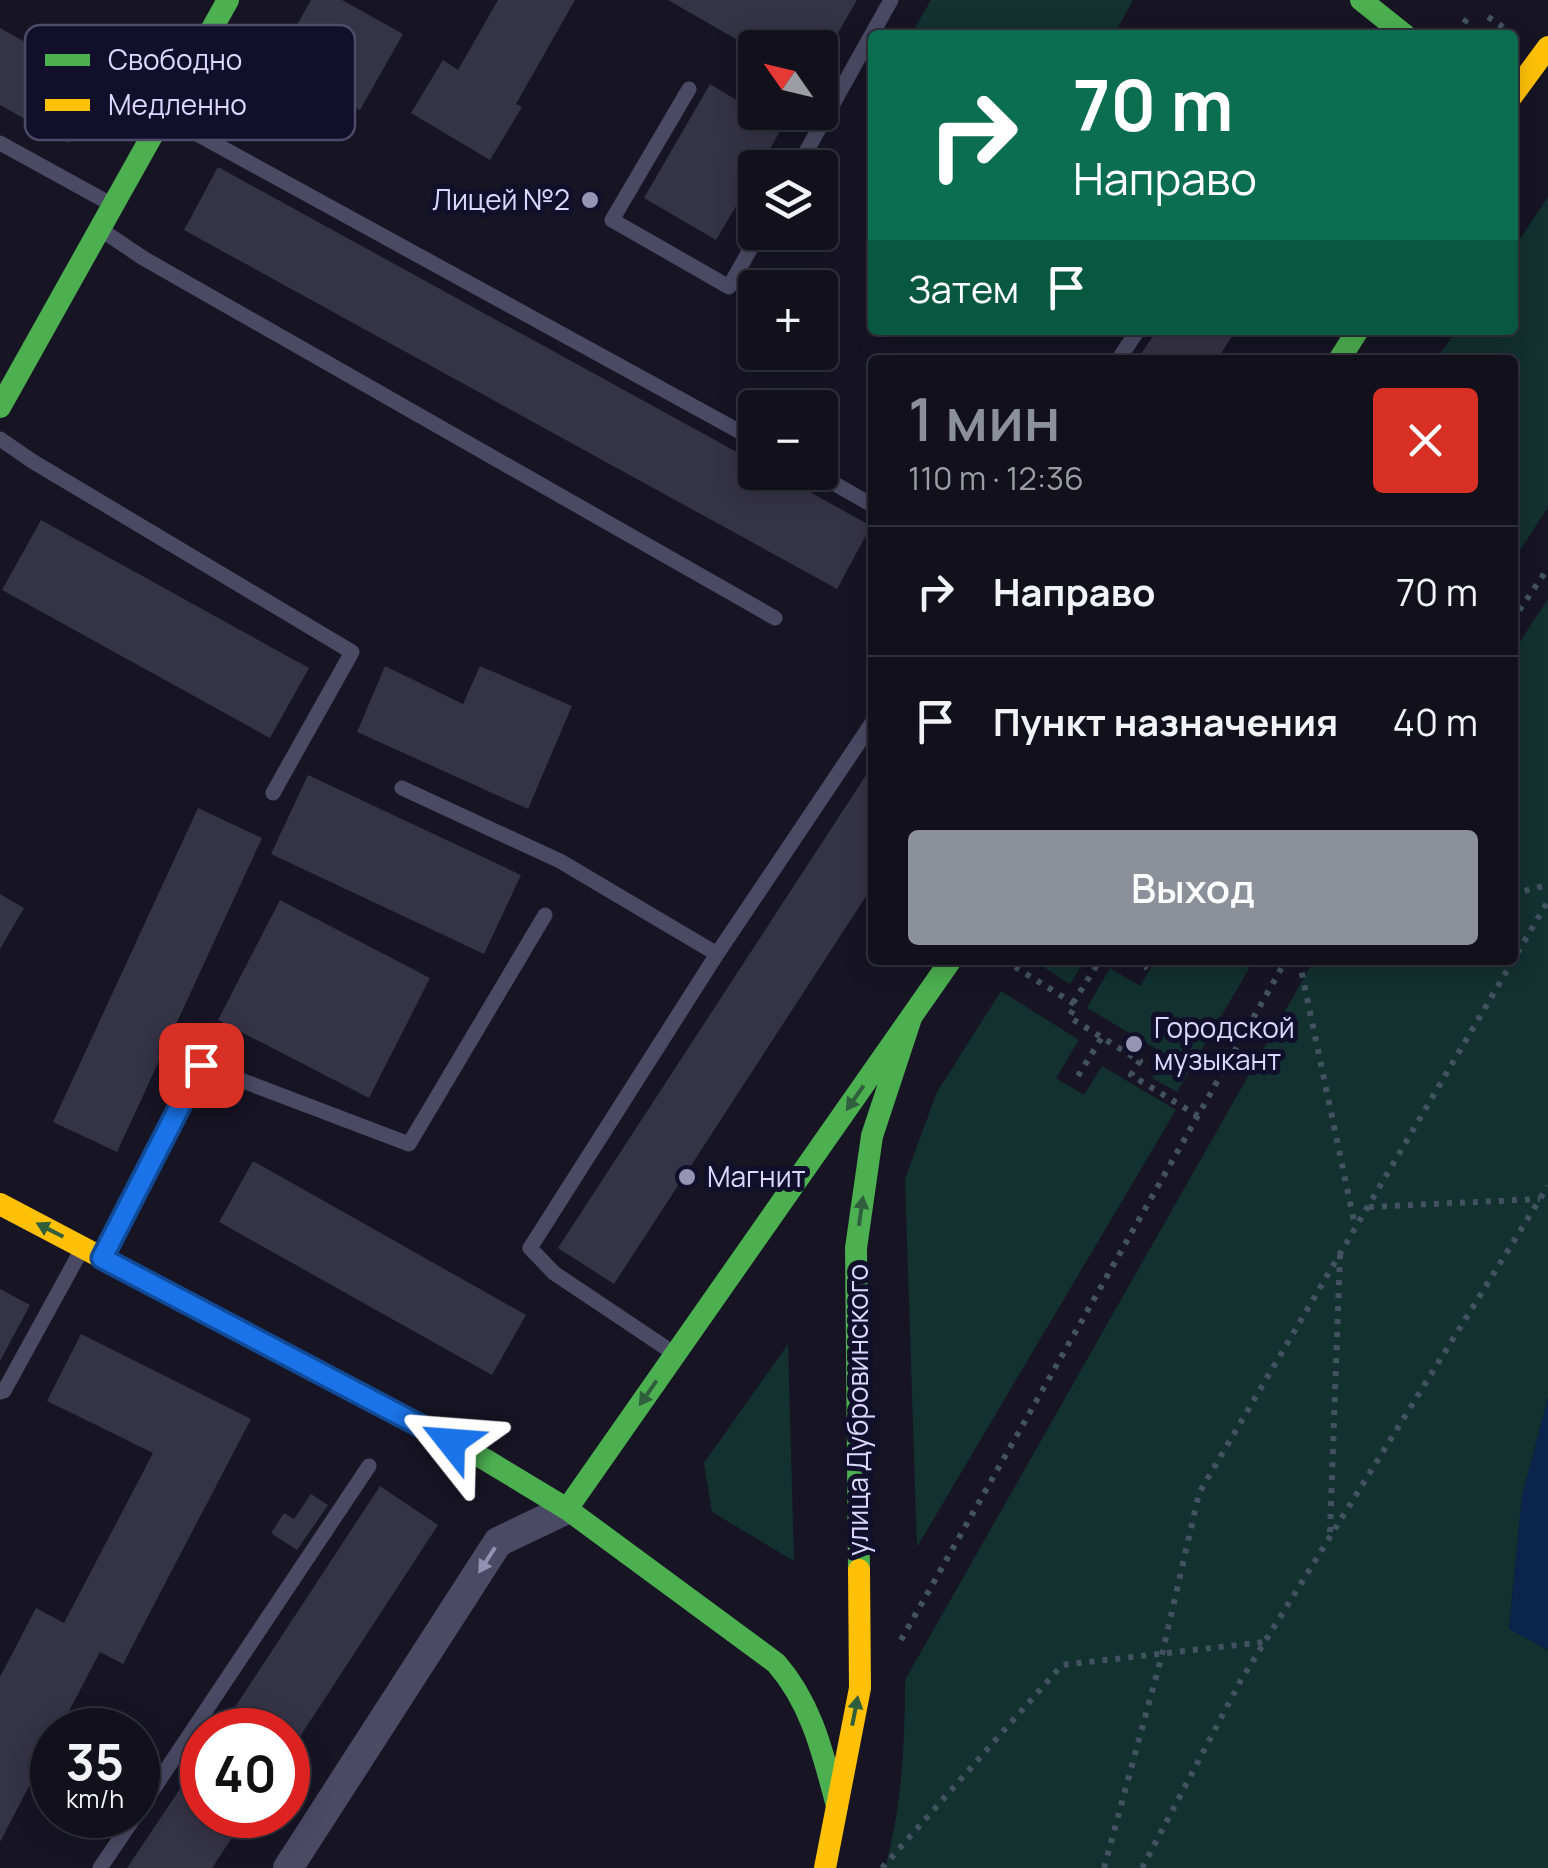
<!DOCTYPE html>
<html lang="ru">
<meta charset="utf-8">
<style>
:root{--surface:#11101b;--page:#1e1e28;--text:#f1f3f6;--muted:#9c9da3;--line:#30303a;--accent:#8c9099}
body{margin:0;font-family:Manrope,sans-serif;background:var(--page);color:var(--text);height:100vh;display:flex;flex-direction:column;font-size:38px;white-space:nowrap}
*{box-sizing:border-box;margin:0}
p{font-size:32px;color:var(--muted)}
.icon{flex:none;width:55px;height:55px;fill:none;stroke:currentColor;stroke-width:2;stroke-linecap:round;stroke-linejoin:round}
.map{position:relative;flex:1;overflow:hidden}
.drawer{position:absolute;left:868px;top:355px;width:650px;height:610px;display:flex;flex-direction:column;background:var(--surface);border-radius:10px;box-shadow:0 5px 25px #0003,0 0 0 2px var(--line)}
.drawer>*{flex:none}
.hud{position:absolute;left:868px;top:30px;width:650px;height:305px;border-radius:10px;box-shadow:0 5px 25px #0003,0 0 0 2px var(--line);background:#0b6e4f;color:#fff;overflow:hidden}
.needle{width:65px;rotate:304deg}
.buttons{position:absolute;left:738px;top:30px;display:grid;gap:20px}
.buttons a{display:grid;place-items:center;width:100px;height:100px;border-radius:10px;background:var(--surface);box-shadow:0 5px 25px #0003,0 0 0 2px var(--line);font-size:50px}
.speed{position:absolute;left:30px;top:1708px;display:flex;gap:20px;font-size:50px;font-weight:700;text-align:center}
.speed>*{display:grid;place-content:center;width:130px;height:130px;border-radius:50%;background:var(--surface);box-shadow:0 5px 25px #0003,0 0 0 2px var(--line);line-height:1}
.speed small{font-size:25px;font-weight:400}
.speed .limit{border:15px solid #d22;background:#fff;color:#111}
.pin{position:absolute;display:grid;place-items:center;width:85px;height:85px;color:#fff;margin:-42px;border-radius:20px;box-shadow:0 5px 15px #0006}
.me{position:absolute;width:110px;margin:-55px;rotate:298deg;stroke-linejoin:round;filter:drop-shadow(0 0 8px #0008)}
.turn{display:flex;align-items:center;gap:35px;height:210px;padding:0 40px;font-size:45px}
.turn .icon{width:130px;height:130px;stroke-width:2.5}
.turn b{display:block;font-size:70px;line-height:85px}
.then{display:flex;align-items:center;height:95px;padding:0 40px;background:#0003;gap:20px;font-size:38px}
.round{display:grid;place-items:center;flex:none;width:105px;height:105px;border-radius:10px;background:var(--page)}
.summary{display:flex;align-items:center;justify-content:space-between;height:170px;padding:0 40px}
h1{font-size:60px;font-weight:600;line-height:75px;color:var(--accent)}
.button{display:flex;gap:20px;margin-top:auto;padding:20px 40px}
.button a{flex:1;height:115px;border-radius:10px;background:var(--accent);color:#fff;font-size:40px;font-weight:600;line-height:115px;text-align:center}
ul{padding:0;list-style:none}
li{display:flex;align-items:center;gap:30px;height:130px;padding:0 40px;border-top:2px solid var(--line)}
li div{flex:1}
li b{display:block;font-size:38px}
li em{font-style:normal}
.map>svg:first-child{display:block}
</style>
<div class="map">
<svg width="1548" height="1868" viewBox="0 0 1548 1868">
<rect width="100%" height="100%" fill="#171524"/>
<path fill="#12312f" d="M931 0H1133L1114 35H911Z
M1548 197V507L1513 561 1512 360H1436L1457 330H1512L1513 249Z
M1548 599V1398L1522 1496 1509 1628 1548 1650V1868H885C902 1807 905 1743 905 1680L1314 960H1512L1513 652Z
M1032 960H1085L1070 984Z
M1156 960H1254L1177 1092 1152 1078 1165 1054 1087 1008 1110 968 1140 986Z
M1001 991 1079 1040 1056 1078 1084 1095 1102 1066 1176 1110 917 1547 905 1179 937 1092Z
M788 1344 794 1561 712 1512 704 1463Z"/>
<path fill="#0a244b" d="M1548 1398V1650L1509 1629 1522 1496Z"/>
<path fill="#353346" d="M311 0H342L403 34 360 110 275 64Z
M498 0H575L516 104 522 107 490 160 411 113 443 60 458 70Z
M668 0H857L820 64V48H755V50Z
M0 28 101 85 68 143 0 105Z
M755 83V112H791L759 168H755V174L716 240 644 198 710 84 743 104Z
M218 167 755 462V472H774L871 526 837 589 184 230Z
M1157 330H1236L1217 360H1137Z
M41 520 309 668 270 738 2 590Z
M385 666 463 704 480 666 572 706 528 809 357 732Z
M872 766V887L614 1284 558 1248Z
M308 775 521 875 484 954 271 854Z
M198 808 262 838 117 1152 53 1122Z
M0 894 24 908 0 949Z
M280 900 430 978 369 1098 218 1020Z
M253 1161 526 1315 492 1375 219 1222Z
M0 1289 30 1305 0 1361Z
M81 1334 251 1419 123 1664 100 1652 59 1730H52V1742L0 1842V1677L36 1608 64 1623 153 1453 47 1401Z
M380 1486 438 1525 288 1755V1730H220Z
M311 1494 328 1505 297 1550 271 1533 284 1513 294 1519Z
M202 1756V1815H247L212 1868H127Z"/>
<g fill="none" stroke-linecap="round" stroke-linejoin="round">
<path stroke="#425261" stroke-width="6" stroke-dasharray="5 8" stroke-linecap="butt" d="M1488 17 1503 27
M1457 34 1470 14
M1512 621 1548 568
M1512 894 1548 885
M1004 960 1076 1005 1069 1017 1140 1061 1131 1075 1198 1116
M1134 960 1145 967 1150 960
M1299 960 1355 1226
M1073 1003 1100 960
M1078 1076 1102 1037
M1369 1207 1540 1199
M1330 1532 1340 1255
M901 1640 1286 960
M882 1868 1062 1665 1264 1642
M1104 1868 1162 1655 1199 1493 1548 901
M1142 1868 1241 1680 1548 1186"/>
<path stroke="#4a4a65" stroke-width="15" d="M689 89 612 220 729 287 760 232
M166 117 755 440
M0 143 109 203
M797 168 891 0
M103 231 143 258 775 618
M1118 360 1138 330
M0 439 32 461 352 652 273 793
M814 472 872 505
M402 788 560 861 717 954
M104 1254 201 1065 409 1144 545 915
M672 1352 554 1273 530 1248 717 954 872 723
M0 1392 4 1391 82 1249
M138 1812 369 1466
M100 1868 136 1815"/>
<path stroke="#4a4a65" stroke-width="30" d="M288 1868 498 1542 567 1509"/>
<path stroke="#4caf50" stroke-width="22" d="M1361 0 1405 35
M1339 360 1358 330
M0 407 228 0
M338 1382 486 1460 567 1509 776 1663C812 1704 823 1754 837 1806
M567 1509 951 960
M859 1570 856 1248 872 1136 911 1018"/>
<path stroke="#ffc107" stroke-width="22" d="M1512 96 1548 47
M0 1204 338 1382
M825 1868 860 1688 859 1570"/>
</g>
<defs><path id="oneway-solid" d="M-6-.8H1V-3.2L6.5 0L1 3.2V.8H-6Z" transform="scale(2.5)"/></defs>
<g fill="#2f5f3d">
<use href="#oneway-solid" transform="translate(855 1098) rotate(125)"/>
<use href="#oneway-solid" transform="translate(861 1211) rotate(-82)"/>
<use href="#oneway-solid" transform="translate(50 1230) rotate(-153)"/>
<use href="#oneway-solid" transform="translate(648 1393) rotate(125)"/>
<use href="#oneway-solid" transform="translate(855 1711) rotate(-79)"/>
</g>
<use fill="#9291b2" href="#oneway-solid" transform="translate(487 1560) rotate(123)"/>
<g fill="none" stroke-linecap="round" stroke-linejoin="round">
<g stroke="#114b97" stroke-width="25">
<path id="route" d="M201 1065 102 1258 451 1442"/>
</g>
<use href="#route" stroke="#1a73e8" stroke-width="18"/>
</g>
<g fill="#9694b2" stroke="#120f2a" stroke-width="4">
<circle cx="590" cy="200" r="10"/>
<circle cx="1134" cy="1044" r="10"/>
<circle cx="687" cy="1177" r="10"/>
</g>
<g text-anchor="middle" stroke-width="10" stroke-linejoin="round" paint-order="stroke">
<g font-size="28" fill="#dad8ff" stroke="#120f2a" text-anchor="start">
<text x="570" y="210" text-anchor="end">Лицей №2</text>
<text x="1154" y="1038">Городской<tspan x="1154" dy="32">музыкант</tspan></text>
<text x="707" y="1187">Магнит</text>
</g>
<g font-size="28" fill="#dad8ff" stroke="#120f2a">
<text transform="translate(858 1410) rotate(-90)" y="10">улица Дубровинского</text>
</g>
</g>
<rect x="25" y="25" width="330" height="115" rx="15" fill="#120f2a" stroke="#4e4b6a" stroke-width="2.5"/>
<rect x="45" y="54" width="45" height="12" fill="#4caf50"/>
<rect x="45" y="99" width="45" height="12" fill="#ffc107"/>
<g font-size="28" fill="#dad8ff">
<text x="108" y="70">Свободно</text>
<text x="108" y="115">Медленно</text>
</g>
</svg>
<div class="buttons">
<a><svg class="needle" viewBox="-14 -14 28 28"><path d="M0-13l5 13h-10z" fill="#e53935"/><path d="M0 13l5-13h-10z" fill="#9c9da3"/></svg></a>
<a><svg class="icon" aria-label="layers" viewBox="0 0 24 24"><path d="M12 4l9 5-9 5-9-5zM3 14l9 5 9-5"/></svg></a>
<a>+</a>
<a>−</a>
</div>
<div class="speed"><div>35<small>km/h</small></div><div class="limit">40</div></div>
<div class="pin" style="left:201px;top:1065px;background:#d93025"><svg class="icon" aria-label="arrive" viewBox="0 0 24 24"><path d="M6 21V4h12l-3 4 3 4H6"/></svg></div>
<svg class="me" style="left:451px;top:1442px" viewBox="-20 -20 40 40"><path d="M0-17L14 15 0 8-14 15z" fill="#1a73e8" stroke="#fff" stroke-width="4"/></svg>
<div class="hud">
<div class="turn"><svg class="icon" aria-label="right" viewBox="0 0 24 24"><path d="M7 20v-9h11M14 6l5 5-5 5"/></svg><div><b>70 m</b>Направо</div></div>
<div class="then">Затем<svg class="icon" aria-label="arrive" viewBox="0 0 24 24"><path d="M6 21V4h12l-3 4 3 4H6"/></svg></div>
</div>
<section class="drawer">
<div class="summary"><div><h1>1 мин</h1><p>110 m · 12:36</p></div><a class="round" style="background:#d93025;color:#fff"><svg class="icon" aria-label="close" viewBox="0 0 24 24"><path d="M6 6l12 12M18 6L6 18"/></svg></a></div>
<ul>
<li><svg class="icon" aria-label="right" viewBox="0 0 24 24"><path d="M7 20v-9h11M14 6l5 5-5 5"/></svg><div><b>Направо</b></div><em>70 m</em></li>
<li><svg class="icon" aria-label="arrive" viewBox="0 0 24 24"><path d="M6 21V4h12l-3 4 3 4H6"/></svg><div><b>Пункт назначения</b></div><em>40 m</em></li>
</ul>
<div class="button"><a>Выход</a></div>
</section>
</div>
